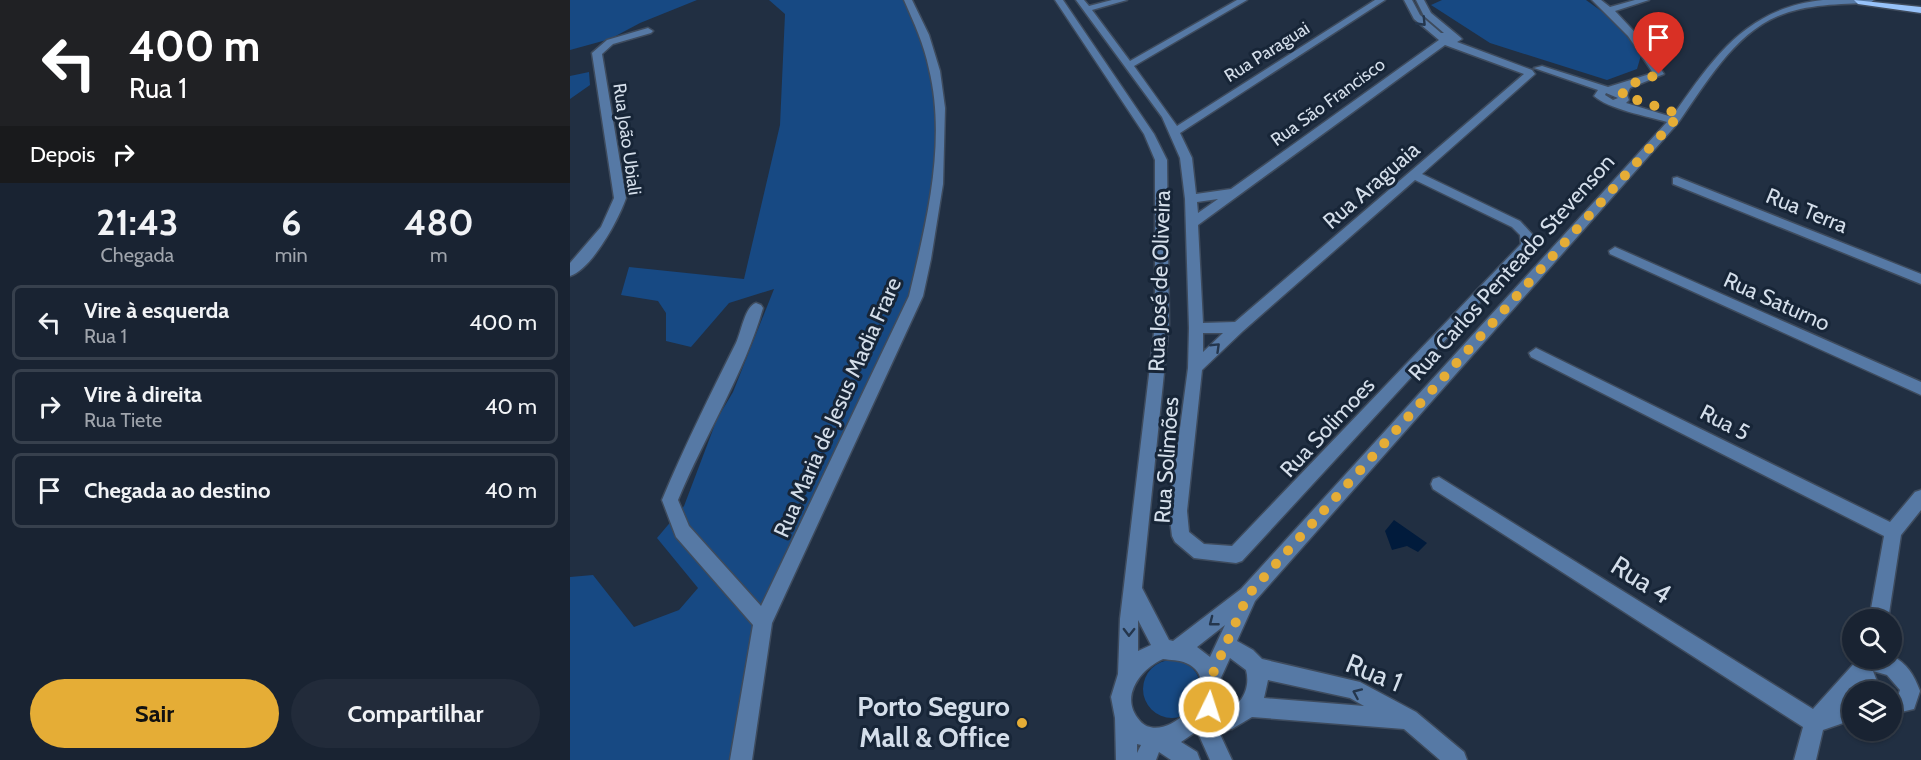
<!DOCTYPE html>
<html lang="pt">
<meta charset="utf-8">
<style>
:root{--surface:#192332;--page:#222b3a;--text:#f1f3f6;--muted:#9fa4ac;--line:#37404d;--accent:#e5ad36}
body{margin:0;font-family:Cabin,sans-serif;background:var(--page);color:var(--text);height:100vh;display:flex;flex-direction:column;font-size:22px;white-space:nowrap}
*{box-sizing:border-box;margin:0}
p{font-size:20px;color:var(--muted)}
.icon{flex:none;width:33px;height:33px;fill:none;stroke:currentColor;stroke-width:2;stroke-linecap:round;stroke-linejoin:round}
.map{position:relative;flex:1;overflow:hidden}
.panel{display:flex;flex-direction:column;background:var(--surface);width:570px}
.panel>*{flex:none}
.banner{background:#202124;color:#fff;overflow:hidden}
.tools{position:absolute;left:1272px;top:609px;display:grid;gap:12px}
.tools a{display:grid;place-items:center;width:60px;height:60px;border-radius:50%;background:var(--surface);box-shadow:0 2px 4px #0004,0 0 0 2px var(--line);font-size:30px}
.pin{position:absolute;display:grid;place-items:center;width:51px;height:51px;color:#fff;margin:-62px -26px;border-radius:50% 50% 50% 0;rotate:-45deg;box-shadow:0 0 6px #0007}
.pin .icon{rotate:45deg}
.me{position:absolute;width:66px;margin:-33px;rotate:4deg;stroke-linejoin:round;filter:drop-shadow(0 0 4px #0008)}
.turn{display:flex;align-items:center;gap:21px;height:126px;padding:0 30px;font-size:27px}
.turn .icon{width:78px;height:78px;stroke-width:2.5}
.turn b{display:block;font-size:42px;line-height:51px}
.then{display:flex;align-items:center;height:57px;padding:0 30px;background:#0003;gap:12px;font-size:22px}
.eta{display:flex;justify-content:space-evenly;align-items:center;height:102px;text-align:center}
.eta b{font-size:36px;font-weight:800;line-height:42px}
.action{display:flex;gap:12px;margin-top:auto;padding:12px 30px}
.action a{flex:1;height:69px;border-radius:36px;background:var(--accent);color:#111;font-size:24px;font-weight:800;line-height:69px;text-align:center}
.action a+a{background:var(--page);color:var(--text)}
ul{padding:0;list-style:none}
li{display:flex;align-items:center;gap:18px;height:75px;margin:0 12px 9px;padding:0 18px;border:3px solid var(--line);border-radius:9px}
li div{flex:1}
li b{display:block;font-size:22px}
li em{font-style:normal}
main{display:flex;flex:1;min-height:0}
.map>svg:first-child{display:block}
</style>
<main>
<section class="panel">
<div class="banner">
<div class="turn"><svg class="icon" aria-label="left" viewBox="0 0 24 24"><path d="M17 20v-9H6M10 6l-5 5 5 5"/></svg><div><b>400 m</b>Rua 1</div></div>
<div class="then">Depois<svg class="icon" aria-label="right" viewBox="0 0 24 24"><path d="M7 20v-9h11M14 6l5 5-5 5"/></svg></div>
</div>
<div class="eta">
<div><b>21:43</b><p>Chegada</p></div>
<div><b>6</b><p>min</p></div>
<div><b>480</b><p>m</p></div>
</div>
<ul>
<li><svg class="icon" aria-label="left" viewBox="0 0 24 24"><path d="M17 20v-9H6M10 6l-5 5 5 5"/></svg><div><b>Vire à esquerda</b><p>Rua 1</p></div><em>400 m</em></li>
<li><svg class="icon" aria-label="right" viewBox="0 0 24 24"><path d="M7 20v-9h11M14 6l5 5-5 5"/></svg><div><b>Vire à direita</b><p>Rua Tiete</p></div><em>40 m</em></li>
<li><svg class="icon" aria-label="arrive" viewBox="0 0 24 24"><path d="M6 21V4h12l-3 4 3 4H6"/></svg><div><b>Chegada ao destino</b></div><em>40 m</em></li>
</ul>
<div class="action"><a>Sair</a><a>Compartilhar</a></div>
</section>
<div class="map">
<svg width="1351" height="760" viewBox="0 0 1351 760">
<rect width="100%" height="100%" fill="#212f42"/>
<path fill="#174983" d="M0 0H127L70 23 40 39 0 50Z
M199 0H338L353 30 371 126 346 296 193 622 171 760H0V577L23 575 64 627 109 610 128 588 87 538 114 506 147 419 163 392 204 289 159 303 121 347 96 341V313L88 301 51 295 59 267 174 279 210 125 215 14Z
M872 0H1016L1034 13 1072 52 1067 69 1037 80 920 43 861 5Z
M19 72 20 85 0 99V76Z
M573 689a29 29 0 1 1 58 0a29 29 0 1 1-58 0Z"/>
<path fill="#011b3c" d="M824 520 857 543 848 552 837 546 822 550 815 531Z"/>
<g fill="none" stroke-linecap="round" stroke-linejoin="round">
<g stroke="#3e4b5d" stroke-width="3">
<path id="minor" d="M334 0H342L359 35 370 71 375 108 373 184 361 259 353 296 202 623 182 760H160L183 625 106 537 92 500C114 447 140 395 166 343 171 333 175 306 186 303L191 305 193 308C175 372 134 437 108 500L119 526 191 606 339 296C356 224 377 143 359 69 354 44 344 23 334 0Z
M485 0H493L584 134 597 160 599 324 572 588 599 640 603 641 671 589 1097 122C1077 116 1038 109 1024 96L1028 90 964 68 972 66 1038 87 1083 73 1058 36 1022 0H1031L1040 7 1065 0H1079L1045 11 1073 41 1094 74 1060 88 1057 95 1059 100 1056 103 1102 117C1143 58 1176 8 1253 0 1270 0 1288 0 1304 0L1300 3C1270 4 1237 4 1208 16 1164 34 1134 86 1108 123L685 601 667 641 683 650 692 659 790 682 846 712 894 752 897 760H870L834 729 682 717 662 729 648 730 662 760H640L627 731 611 742 627 752 630 760H601L589 752 586 760H546L545 718 541 697 548 674 550 619 585 324V160L574 134ZM1036 93 1048 98 1043 100 1035 95ZM568 620 581 645 568 651ZM655 625 640 657 627 647ZM660 658 676 670C682 691 667 715 644 709L651 684 650 680ZM593 659C600 660 610 660 616 663 660 682 595 749 570 721 549 698 569 670 593 659ZM698 680 780 698 794 706 694 698ZM567 744 571 745 567 753Z
M506 0H514L519 6 542 0H557L522 10 560 61 667 0H677L564 66 607 126 805 0H815L610 133 622 158 626 194 661 189 869 40 844 19 834 0H842L850 15 871 33H874L854 16 846 0H854L861 13 890 37 892 39 887 42 962 70 965 74 852 174 950 221 962 234 963 245 672 561 666 563 624 558 605 542 602 536 599 511 618 368 619 328 615 199 610 158 592 117ZM875 45 954 74 665 322 633 323 628 225ZM845 180 942 227 950 235 951 244 662 546 634 544 619 532 617 511 632 370 673 331ZM648 199 628 213 627 202ZM633 333H653L633 352Z
M78 28 83 31 81 33 43 44 32 54 56 198C49 219 22 269 0 276V263L31 227 44 198 22 53 37 40Z
M1107 177 1351 274V284L1103 184V178Z
M1045 247 1351 382V395L1040 254 1039 251Z
M966 348 1320 522 1345 492 1351 490V510L1331 535 1318 620H1299L1314 536 961 357 959 353Z
M869 477 1243 709 1289 658H1322V656C1337 663 1344 675 1350 691L1344 709 1322 714V694L1329 693 1330 690 1317 675 1303 671 1311 692H1290L1289 688 1282 692 1277 702 1282 700V720L1253 730 1246 760H1224L1233 727 863 489 861 484 863 479Z"/>
</g>
<g stroke="#3e4b5d" stroke-width="3">
<path id="major" d="M1284 0 1351 7V13L1288 4Z"/>
</g>
<use href="#minor" fill="#5679a5" fill-rule="evenodd"/>
<use href="#major" fill="#97c2f9" fill-rule="evenodd"/>
</g>
<defs><path id="oneway-chevron" d="M-2-3.5L2.5 0L-2 3.5" fill="none" stroke-width="1.6" stroke-linecap="round" stroke-linejoin="round" transform="scale(1.5)"/></defs>
<g stroke="#24364d">
<use href="#oneway-chevron" transform="translate(852 22) rotate(46)"/>
<use href="#oneway-chevron" transform="translate(646 347) rotate(-44)"/>
<use href="#oneway-chevron" transform="translate(643 622) rotate(142)"/>
<use href="#oneway-chevron" transform="translate(559 632) rotate(91)"/>
<use href="#oneway-chevron" transform="translate(787 693) rotate(-156)"/>
</g>
<g fill="none" stroke-linecap="round" stroke-linejoin="round">
<path stroke="#e5ad36" stroke-width="10" stroke-dasharray="0 18" d="M639 707 640 680 678 595 1104 121 1109 114 1052 95 1056 86 1089 74"/>
</g>
<circle fill="#e5ad36" stroke="#172537" stroke-width="2" cx="452" cy="723" r="6"/>
<g text-anchor="middle" stroke-width="6" stroke-linejoin="round" paint-order="stroke">
<g font-size="18" fill="#d4deea" stroke="#172537">
<text transform="translate(697 52) rotate(-32)" y="6">Rua Paraguai</text>
<text transform="translate(758 102) rotate(-36)" y="6">Rua São Francisco</text>
<text transform="translate(57 139) rotate(82)" y="6">Rua João Ubiali</text>
</g>
<g font-size="22" fill="#d4deea" stroke="#172537">
<text transform="translate(801 185) rotate(-41)" y="8">Rua Araguaia</text>
<text transform="translate(1237 210) rotate(22)" y="8">Rua Terra</text>
<text transform="translate(941 267) rotate(-48)" y="8">Rua Carlos Penteado Stevenson</text>
<text transform="translate(589 281) rotate(-88)" y="8">Rua José de Oliveira</text>
<text transform="translate(1207 301) rotate(24)" y="8">Rua Saturno</text>
<text transform="translate(267 407) rotate(-66)" y="8">Rua Maria de Jesus Madia Frare</text>
<text transform="translate(1155 422) rotate(27)" y="8">Rua 5</text>
<text transform="translate(757 427) rotate(-47)" y="8">Rua Solimoes</text>
<text transform="translate(596 460) rotate(-86)" y="8">Rua Solimões</text>
</g>
<g font-size="27" fill="#d4deea" stroke="#172537">
<text transform="translate(1071 580) rotate(32)" y="9">Rua 4</text>
<text transform="translate(804 673) rotate(22)" y="9">Rua 1</text>
</g>
<g font-size="27" font-weight="bold" fill="#d4deea" stroke="#172537" text-anchor="end">
<text x="440" y="716">Porto Seguro<tspan x="440" dy="31">Mall &amp; Office</tspan></text>
</g>
</g>
</svg>
<div class="tools">
<a><svg class="icon" aria-label="search" viewBox="0 0 24 24"><circle cx="10" cy="10" r="6"/><path d="M15 15l6 6"/></svg></a>
<a><svg class="icon" aria-label="layers" viewBox="0 0 24 24"><path d="M12 4l9 5-9 5-9-5zM3 14l9 5 9-5"/></svg></a>
</div>
<div class="pin" style="left:1089px;top:74px;background:#d93025"><svg class="icon" aria-label="arrive" viewBox="0 0 24 24"><path d="M6 21V4h12l-3 4 3 4H6"/></svg></div>
<svg class="me" style="left:639px;top:707px" viewBox="-20 -20 40 40"><circle r="17" fill="#e5ad36" stroke="#fff" stroke-width="3"/><path d="M0-11L8 9 0 5-8 9z" fill="#fff"/></svg>
</div>
</main>
